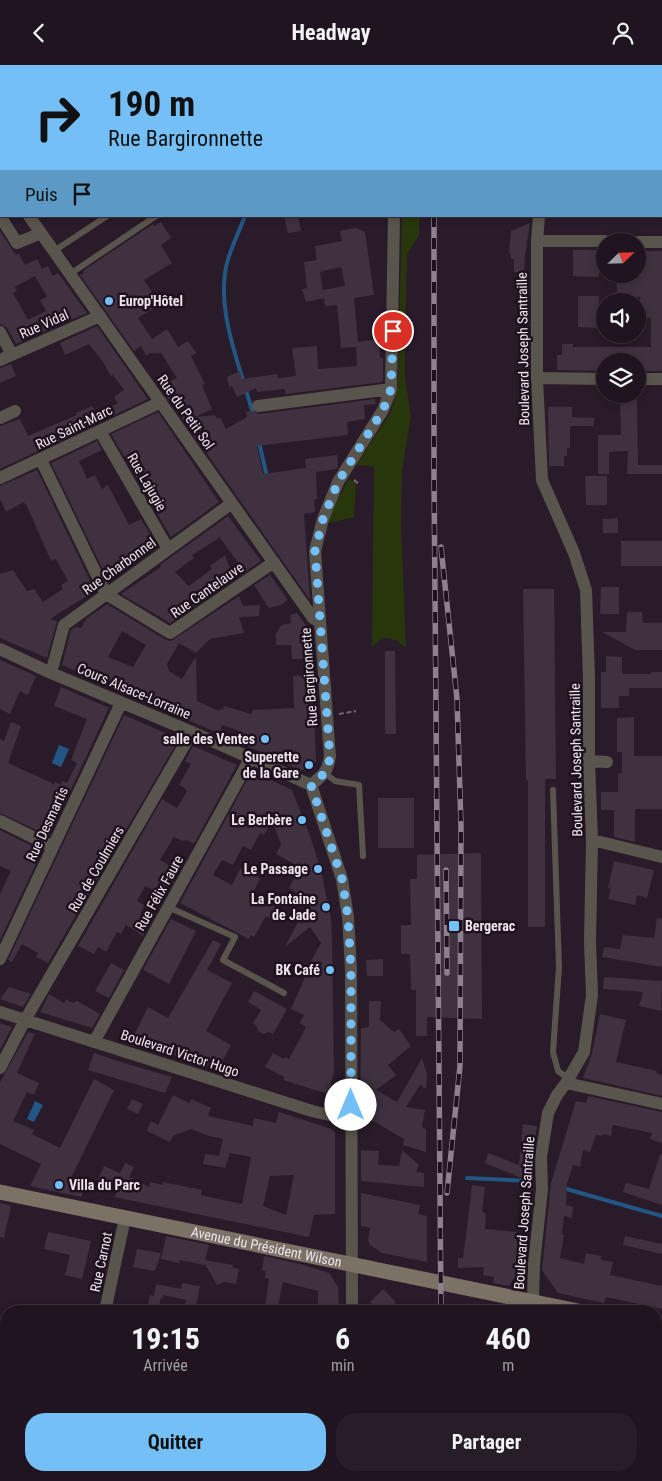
<!DOCTYPE html>
<html lang="fr">
<meta charset="utf-8">
<style>
:root{--surface:#1f141f;--page:#271d28;--text:#f1f3f6;--muted:#a19ea4;--line:#3c333d;--accent:#74c0f6}
body{margin:0;font-family:"Roboto Condensed",sans-serif;background:var(--page);color:var(--text);height:100vh;display:flex;flex-direction:column;font-size:19px;white-space:nowrap}
*{box-sizing:border-box;margin:0}
p{font-size:16px;color:var(--muted)}
.icon{flex:none;width:28px;height:28px;fill:none;stroke:currentColor;stroke-width:2;stroke-linecap:round;stroke-linejoin:round}
.map{position:relative;flex:1;overflow:hidden}
.side{position:absolute;left:0px;top:1240px;width:662px;height:176px;display:flex;flex-direction:column;background:var(--surface);border-radius:20px 20px 0 0;box-shadow:0 2px 8px #0003,0 0 0 1px var(--line)}
.side>*{flex:none}
.banner{position:absolute;left:0px;top:0px;width:662px;height:152px;box-shadow:0 2px 8px #0003,0 0 0 1px var(--line);background:#74c0f6;color:#111;overflow:hidden}
.needle{width:32px;rotate:67deg}
.fabs{position:absolute;left:596px;top:168px;display:grid;gap:10px}
.fabs a{display:grid;place-items:center;width:50px;height:50px;border-radius:50%;background:var(--surface);box-shadow:0 2px 8px #0003,0 0 0 1px var(--line);font-size:25px}
.pin{position:absolute;display:grid;place-items:center;width:42px;height:42px;color:#fff;margin:-21px;border:2px solid #fff;border-radius:50%;box-shadow:0 1px 5px #0007}
.me{position:absolute;width:55px;margin:-28px;rotate:0deg;stroke-linejoin:round;filter:drop-shadow(0 0 4px #0008)}
.turn{display:flex;align-items:center;gap:18px;height:105px;padding:0 25px;font-size:22px}
.turn .icon{width:65px;height:65px;stroke-width:2.5}
.turn b{display:block;font-size:35px;line-height:42px}
.then{display:flex;align-items:center;height:48px;padding:0 25px;background:#0003;gap:10px;font-size:19px}
.eta{display:flex;justify-content:space-evenly;align-items:center;height:85px;text-align:center}
.eta b{font-size:30px;font-weight:700;line-height:35px}
.button{display:flex;gap:10px;margin-top:auto;padding:10px 25px}
.button a{flex:1;height:58px;border-radius:20px;background:var(--accent);color:#111;font-size:20px;font-weight:700;line-height:58px;text-align:center}
.button a+a{background:var(--page);color:var(--text)}
header{display:flex;justify-content:space-between;align-items:center;height:65px;padding:0 25px;background:var(--surface);font-size:22px;font-weight:700}
.map>svg:first-child{display:block}
</style>
<header><svg class="icon" aria-label="back" viewBox="0 0 24 24"><path d="M15 5l-7 7 7 7"/></svg>Headway<svg class="icon" aria-label="person" viewBox="0 0 24 24"><circle cx="12" cy="8" r="4"/><path d="M4 21q1-7 8-7t8 7"/></svg></header>
<div class="map">
<svg width="662" height="1416" viewBox="0 0 662 1416">
<rect width="100%" height="100%" fill="#291b29"/>
<path fill="#28370b" d="M402 151H419V170L407 189 405 268V313L411 351 402 406 401 460 406 583C394 573 383 567 372 583L374 401 356 400 391 347 398 319Z
M349 414 356 418 354 452 328 458 334 442Z"/>
<path fill="#225783" d="M59 680 69 684 61 702 52 698Z
M35 1036 43 1040 34 1057 27 1054Z"/>
<g fill="none" stroke-linecap="round" stroke-linejoin="round">
<path stroke="#225783" stroke-width="4" d="M262 0V1
M245 151C239 167 231 182 227 198 215 245 241 304 253 349
M259 377 267 412
M467 1113 530 1116
M563 1123 662 1151"/>
</g>
<path fill="#3f313f" fill-rule="evenodd" d="M284 151H298L301 166 288 168Z
M161 157 171 173 161 180 172 198 144 215 160 239 138 253 152 274 167 264 178 282 188 276 196 288 191 291 205 319 202 320 212 344 195 352 215 350 217 354 220 352 226 364 247 352 246 347 252 346 259 349 375 334 376 339 364 340 365 354 347 357 348 370 257 381 263 409 306 403 305 394 337 390 338 402 336 404 316 407 317 434 314 435 315 447 304 449 310 535 160 322 177 313 161 288H150L146 291 141 281 134 286 80 210 84 208 83 206 153 159 154 161Z
M530 158 525 191 524 208 514 207V194H511V189L509 188 511 166Z
M356 163 365 167 374 230 354 233 358 277 379 274 380 293H383V317L285 329V324L257 327 256 323 237 332 232 321 229 322 227 312 240 306 242 314 277 309 278 313 296 311 292 283 317 281 318 304 357 301 356 282 341 283 337 240 325 241 323 225 345 221 341 202 320 207 324 233 306 237 302 224 307 223 304 197 317 195 315 181 342 176 340 166Z
M0 166 16 190 19 189 25 200 37 194 42 204 48 201 53 211 58 208 87 248 16 279 7 263 0 259ZM35 211 47 232 40 235 46 246 28 255 13 228 17 226 15 222Z
M573 185H600L599 212 573 211Z
M638 186H662V306H638V296H605V306L557 305V290H562V279H573V282H651V254L638 248 640 232 617 231 616 209H638Z
M578 231H599V263L578 262Z
M97 261 148 334 0 404V361L20 354 28 371 77 350 76 348 92 341 97 348 118 338 114 332 124 325 113 310 111 311 103 297 89 279 65 290 60 278Z
M11 299 16 311 0 318V303Z
M620 335H637L638 400H662V409H627L628 386 609 387V409H598V370H621Z
M548 342H572V352L594 353V361H570V383H567V391H564V401H549Z
M158 347 219 437 171 472 111 369Z
M97 376 102 385 79 396 87 414 95 410 102 424 108 420 129 460 141 454 158 482 151 487 150 486 109 517 51 398Z
M37 405 95 526 50 554 57 556 47 593 0 573V509L13 505 27 526 34 524 43 537 63 524 61 520 68 516 56 494 51 496 26 439 25 440 24 437 6 447 0 434V421Z
M585 411H607V440H586Z
M228 451 261 496 245 507 218 470 219 473 192 490 194 493 175 507 189 521 212 504 210 501 225 490 234 515 170 558 121 529 161 502 160 500Z
M618 453V468H603V454Z
M621 476H662V501H621Z
M270 510 288 535 281 540 269 543 254 520Z
M601 522H619V549H600Z
M523 524H554L556 714H545V862H528V715H526Z
M239 531 243 541 260 540 259 551 239 552 244 568 210 574 196 588 179 578 167 599 169 606 182 614 196 591 197 636 219 646 220 644 223 645 224 641 251 649 253 645 294 643 293 611 313 610 316 697 301 706 243 679 245 670 237 665 222 660 220 669 62 600 71 565 76 562 81 563 87 553 107 539 166 575 171 576ZM122 566 146 580 133 602 108 592Z
M627 547H642L643 558H662V585H635L602 567H626Z
M297 548 311 567 312 594H292L291 580H276V569L281 560 291 558 290 550Z
M385 586H395L396 669H385Z
M606 591 622 592V609H651V607H662V623H629V631H619V643H601V607H606Z
M0 595 36 611 28 630 20 626 10 649 0 644Z
M61 622 109 643 49 771 0 748V674L4 676 11 657 21 661 8 698 54 719 55 717 61 720 62 716 67 718 77 698 71 695 87 654 54 641Z
M124 650 179 674 48 898 36 892 38 888 22 879 12 897 8 895Z
M634 652V691H662V744H635V777L614 772V745H601V727H618V709L622 708V687H617V653Z
M193 681 237 700 194 779 187 775 182 776 174 772 165 787 160 795 179 806 165 831 145 821 137 836 144 840 140 851 151 857 143 871 126 860 121 869 117 867 106 887 98 882 94 889 78 881 162 734 177 743 187 726 185 725 186 724 179 720 191 699 185 696Z
M252 706 292 725 310 771 321 805 331 854 332 872 334 1008 328 1029 283 1015 284 1012 265 1002 273 988 284 994 285 992 289 994 306 962 300 958 304 950 291 944 312 896H311L321 878 310 862 285 882 309 836 289 823 295 811 291 805 298 801 276 789 281 779 272 756 264 770 260 768 251 785 243 781 233 800 222 795 213 810 232 820 240 804 260 813 252 830 278 843 272 854 266 851 254 872 251 870 249 874 180 838Z
M378 733H414V783H378Z
M0 765 42 786 0 875V829L11 806 0 801Z
M481 788 482 954 427 952V971H416V925H411L410 889H401V860H411L410 814H417V790Z
M614 796 654 805 647 833 637 830 635 840 608 834 611 824 608 823Z
M657 853 662 854V902L602 892 604 882 620 884 623 870 654 873Z
M171 854 196 866 169 919 143 905Z
M213 875 221 879 207 905 232 918 206 966 231 980 218 1004 131 976 148 942 168 953Z
M383 894V911H367L366 895Z
M111 898 124 905 109 933 95 926Z
M604 912 662 916 661 946 639 941 643 927 603 924Z
M9 922 31 929 23 942 0 934Z
M254 926 287 944 273 969 269 967 263 969 258 966 257 961 253 958 261 945 248 937Z
M49 929 64 938 66 934 73 938 77 936 100 949 92 963 40 947Z
M369 936H381L380 955 394 967 399 964 411 981 388 1000 396 1010 376 1025 397 1037 422 993 427 1009 426 1024 420 1020 406 1042 425 1045 422 1062 426 1064V1087L403 1080 404 1074 373 1056H360L361 963 369 962Z
M600 949 626 955 616 997 657 1006 656 1008 662 1010V1031L583 1013 592 988Z
M0 958 12 962 0 985Z
M28 967 35 969 17 1008 39 1018 34 1030 27 1027 13 1056 34 1065 32 1069 60 1083 94 1014 114 1025 70 1115 88 1118 81 1132 30 1121 41 1099 0 1079V1017Z
M94 988 127 999 172 1012 165 1028 88 1005Z
M173 1030 189 1038 191 1034 211 1043 208 1051 253 1061 254 1053 276 1058 279 1047 332 1064 335 1068V1149L314 1150 309 1172 114 1132 117 1127 97 1117 104 1101 120 1108 125 1098 134 1102 129 1112 149 1122 150 1117 163 1120V1117L202 1125 201 1130 242 1139 251 1092 230 1088 225 1103 203 1099 205 1089 219 1091 223 1074 209 1071 191 1064 173 1071 170 1077 147 1066 151 1056 158 1060ZM294 1110 286 1150 263 1141 270 1111Z
M588 1031 662 1047V1078L650 1074 652 1068 613 1060 611 1071 603 1069 602 1071 596 1070 590 1087 583 1085 580 1102 573 1100 567 1119 566 1140 573 1142 572 1153 564 1151 562 1170H564L560 1193 584 1199 586 1188 601 1191V1195L613 1197 610 1210 662 1221V1244L606 1232 604 1238 558 1228 542 1205 551 1118 576 1036 586 1038Z
M132 1034 143 1039 138 1049 127 1044Z
M523 1059 537 1061 530 1111 524 1110V1114L485 1098 488 1088 519 1100Z
M361 1085 379 1086 378 1100 399 1101 402 1085 419 1100 416 1107 424 1108V1122L361 1116Z
M660 1089 662 1090V1140L623 1127 626 1118 649 1124Z
M472 1120 485 1122 482 1146 486 1149 485 1164 517 1167 516 1176 524 1177 521 1202 509 1221 493 1218 494 1212 483 1210 484 1202 458 1203V1193H463L464 1186Z
M361 1128 420 1140 418 1149 427 1151V1197L382 1188 370 1180 368 1175 370 1163 361 1161Z
M0 1138 11 1141 4 1173 0 1172Z
M48 1167 91 1176 82 1214 65 1210 70 1190 44 1184Z
M166 1171 209 1180 205 1195 233 1200V1203L239 1204 236 1219 224 1217 217 1220 205 1199 204 1200 180 1195 179 1198 161 1194Z
M625 1171 662 1179V1189L623 1180Z
M137 1184 161 1188 155 1206 133 1202Z
M264 1191 300 1199 329 1208 338 1222 339 1246H318V1226L283 1217 277 1245 265 1242 269 1214 265 1213 266 1206 262 1205Z
M182 1218 200 1221 195 1246H183L186 1235 163 1230V1233L161 1232 158 1246H147L150 1230 154 1231 156 1219 181 1224Z
M383 1224 396 1237 386 1246H379L370 1237Z"/>
<g fill="none" stroke-linecap="round" stroke-linejoin="round">
<path stroke="#746774" stroke-width="2" stroke-dasharray="5 2.5" stroke-linecap="butt" d="M354 415 359 419
M339 649 356 646"/>
<path stroke="#5a554c" stroke-width="6" d="M229 0V1
M54 186 107 151
M70 209 156 151
M325 708 335 716 359 720 363 791
M553 725 559 902 553 987 558 1006 569 1014
M168 842 235 872 223 895 284 928"/>
<path stroke="#5a554c" stroke-width="12" d="M40 0 41 1
M325 0V1
M167 1 168 0
M397 1V0
M560 1V0
M0 81 1 82
M0 114 1 113
M0 151 17 178 41 168
M29 151 313 553 320 557
M537 176H605
M638 177H662
M0 267 12 290
M0 295 100 251
M537 313 605 314
M638 314H662
M258 341 391 324
M0 353 15 346
M100 366 168 484
M41 395 106 529 170 568 274 497
M0 413 161 337
M0 584 51 608 192 667 311 720
M51 608 64 560 232 438
M589 696 607 697
M311 720C323 710 327 708 330 692L315 486 323 454 338 417 383 345 391 324 394 151
M311 720 342 814 348 852 351 905 352 1246
M0 756 53 782
M592 775 662 792
M0 894 121 638
M0 947 312 1046 351 1055
M94 977 250 694
M0 1003 25 955 192 667
M566 1018 662 1039
M105 1246 125 1153
M535 1246 533 1236 534 1199 542 1124 541 1092 548 1048 557 1030 566 1018 584 987 592 930 590 877 592 775 589 696V613L586 525 574 488 542 415 537 313V176L539 151
M0 1394 6 1393
M353 1410V1416
M570 1410 571 1416"/>
<g stroke="#7a7265" stroke-width="15">
<path id="s1" d="M0 1127 578 1246"/>
<path d="M656 1264 662 1265"/>
</g>
<g stroke="#8d818d" stroke-width="5.5">
<path id="rail" d="M433 0V1
M434 151V410L441 1246
M441 482 457 634 461 760 460 1001 447 1128
M446 805 447 908
M436 1410V1416"/>
</g>
<use href="#rail" stroke="#1f121f" stroke-width="4" stroke-dasharray="11" stroke-linecap="butt"/>
</g>
<g fill="none" stroke-linecap="round" stroke-linejoin="round">
<path stroke="#74c0f6" stroke-width="9" stroke-dasharray="0 16.2" d="M351 1040V905L348 852 342 814 311 720C323 710 327 708 330 692L315 486 323 454 338 417 383 345 391 324 393 266"/>
</g>
<g fill="#74c0f6" stroke="#1f121f" stroke-width="2">
<circle cx="109" cy="236" r="5"/>
<circle cx="265" cy="674" r="5"/>
<circle cx="309" cy="700" r="5"/>
<circle cx="302" cy="755" r="5"/>
<circle cx="318" cy="804" r="5"/>
<circle cx="326" cy="842" r="5"/>
<rect x="448" y="855" width="12" height="12" rx="2.5"/>
<circle cx="330" cy="905" r="5"/>
<circle cx="59" cy="1120" r="5"/>
</g>
<g text-anchor="middle" stroke-width="5" stroke-linejoin="round" paint-order="stroke">
<g font-size="14" font-weight="bold" fill="#ede3ed" stroke="#1f121f" text-anchor="end">
<text x="119" y="241" text-anchor="start">Europ'Hôtel</text>
<text x="255" y="679">salle des Ventes</text>
<text x="299" y="697">Superette<tspan x="299" dy="16">de la Gare</tspan></text>
<text x="292" y="760">Le Berbère</text>
<text x="308" y="809">Le Passage</text>
<text x="316" y="839">La Fontaine<tspan x="316" dy="16">de Jade</tspan></text>
<text x="465" y="866" text-anchor="start">Bergerac</text>
<text x="320" y="910">BK Café</text>
<text x="69" y="1125" text-anchor="start">Villa du Parc</text>
</g>
<g font-size="14" fill="#ede3ed" stroke="#1f121f">
<text transform="translate(44 259) rotate(-24)" y="5">Rue Vidal</text>
<text transform="translate(523 284) rotate(-91)" y="5">Boulevard Joseph Santraille</text>
<text transform="translate(186 347) rotate(55)" y="5">Rue du Petit Sol</text>
<text transform="translate(74 362) rotate(-26)" y="5">Rue Saint-Marc</text>
<text transform="translate(147 417) rotate(60)" y="5">Rue Lajugie</text>
<text transform="translate(119 501) rotate(-36)" y="5">Rue Charbonnel</text>
<text transform="translate(207 525) rotate(-35)" y="5">Rue Cantelauve</text>
<text transform="translate(309 612) rotate(-94)" y="5">Rue Bargironnette</text>
<text transform="translate(134 626) rotate(23)" y="5">Cours Alsace-Lorraine</text>
<text transform="translate(576 695) rotate(-91)" y="5">Boulevard Joseph Santraille</text>
<text transform="translate(47 759) rotate(-65)" y="5">Rue Desmartis</text>
<text transform="translate(96 804) rotate(-60)" y="5">Rue de Coulmiers</text>
<text transform="translate(159 828) rotate(-61)" y="5">Rue Félix Faure</text>
<text transform="translate(180 988) rotate(18)" y="5">Boulevard Victor Hugo</text>
<text transform="translate(524 1148) rotate(-86)" y="5">Boulevard Joseph Santraille</text>
<text dy="5" stroke="none"><textPath href="#s1" startOffset="272">Avenue du Président Wilson</textPath></text>
<text transform="translate(101 1197) rotate(-78)" y="5">Rue Carnot</text>
</g>
</g>
</svg>
<div class="fabs">
<a><svg class="needle" viewBox="-14 -14 28 28"><path d="M0-13l5 13h-10z" fill="#e53935"/><path d="M0 13l5-13h-10z" fill="#a19ea4"/></svg></a>
<a><svg class="icon" aria-label="sound" viewBox="0 0 24 24"><path d="M4 9h4l5-4v14l-5-4H4zM17 9q2 3 0 6"/></svg></a>
<a><svg class="icon" aria-label="layers" viewBox="0 0 24 24"><path d="M12 4l9 5-9 5-9-5zM3 14l9 5 9-5"/></svg></a>
</div>
<div class="pin" style="left:393px;top:266px;background:#d93025"><svg class="icon" aria-label="arrive" viewBox="0 0 24 24"><path d="M6 21V4h12l-3 4 3 4H6"/></svg></div>
<svg class="me" style="left:351px;top:1040px" viewBox="-20 -20 40 40"><circle r="19" fill="#fff"/><path d="M0-13L10 11 0 6-10 11z" fill="#74c0f6"/></svg>
<div class="banner">
<div class="turn"><svg class="icon" aria-label="right" viewBox="0 0 24 24"><path d="M7 20v-9h11M14 6l5 5-5 5"/></svg><div><b>190 m</b>Rue Bargironnette</div></div>
<div class="then">Puis<svg class="icon" aria-label="arrive" viewBox="0 0 24 24"><path d="M6 21V4h12l-3 4 3 4H6"/></svg></div>
</div>
<section class="side">
<div class="eta">
<div><b>19:15</b><p>Arrivée</p></div>
<div><b>6</b><p>min</p></div>
<div><b>460</b><p>m</p></div>
</div>
<div class="button"><a>Quitter</a><a>Partager</a></div>
</section>
</div>
